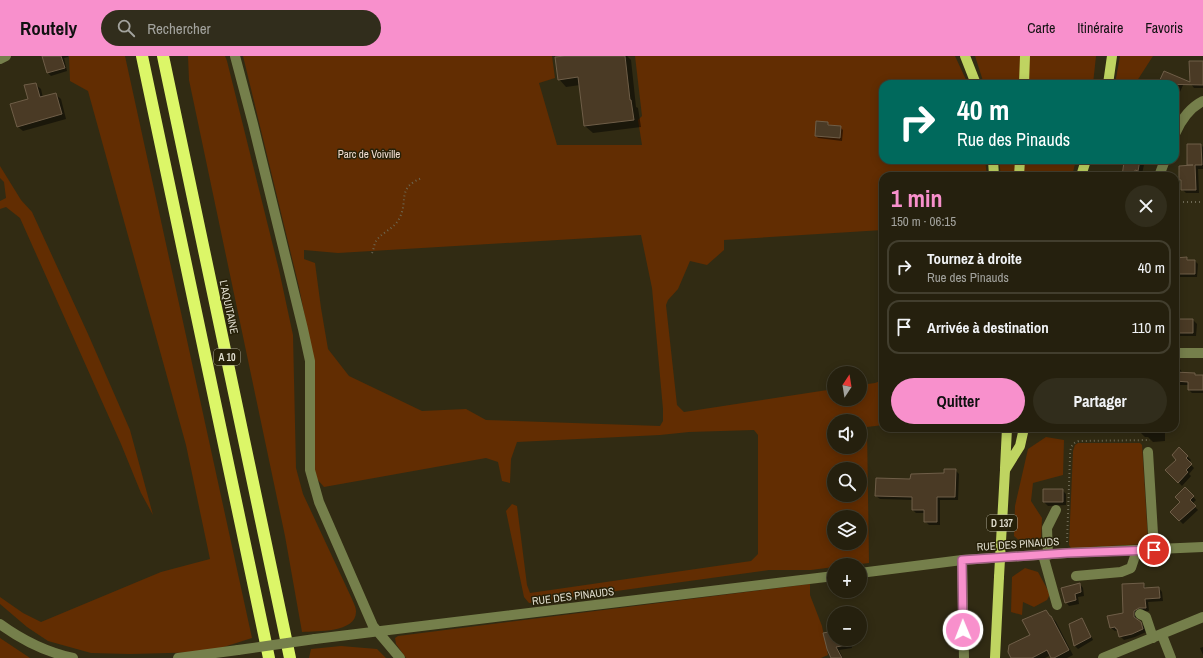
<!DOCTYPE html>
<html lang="fr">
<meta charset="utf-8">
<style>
:root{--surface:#25200e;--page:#312d1c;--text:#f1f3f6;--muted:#a3a39e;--line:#423e2e;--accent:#f890cc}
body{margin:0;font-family:"Archivo Narrow",sans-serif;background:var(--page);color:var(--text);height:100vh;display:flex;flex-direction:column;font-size:15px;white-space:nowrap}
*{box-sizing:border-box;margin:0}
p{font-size:13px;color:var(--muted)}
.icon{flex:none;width:22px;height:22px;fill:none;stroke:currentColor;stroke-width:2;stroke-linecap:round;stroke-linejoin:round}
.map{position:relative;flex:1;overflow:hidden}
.side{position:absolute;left:879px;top:116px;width:300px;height:260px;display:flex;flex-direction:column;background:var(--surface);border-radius:12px;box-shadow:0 2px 10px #0003,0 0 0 1px var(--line)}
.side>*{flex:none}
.hud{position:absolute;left:879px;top:24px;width:300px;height:84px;border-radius:12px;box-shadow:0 2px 10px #0003,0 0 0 1px var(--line);background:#00695c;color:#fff;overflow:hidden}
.needle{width:26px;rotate:12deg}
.tools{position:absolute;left:827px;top:310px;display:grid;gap:8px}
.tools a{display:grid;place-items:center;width:40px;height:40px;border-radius:50%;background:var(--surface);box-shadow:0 2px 10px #0003,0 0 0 1px var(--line);font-size:20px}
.pin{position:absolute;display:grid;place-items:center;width:34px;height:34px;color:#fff;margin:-17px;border:2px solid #fff;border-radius:50%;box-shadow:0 1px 4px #0007}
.me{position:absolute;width:44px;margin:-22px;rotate:359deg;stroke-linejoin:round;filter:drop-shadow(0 0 3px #0008)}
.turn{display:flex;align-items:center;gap:14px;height:84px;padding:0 12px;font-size:18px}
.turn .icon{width:52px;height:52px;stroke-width:2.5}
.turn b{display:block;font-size:28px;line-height:34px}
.round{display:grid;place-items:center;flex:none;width:42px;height:42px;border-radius:21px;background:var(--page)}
.headline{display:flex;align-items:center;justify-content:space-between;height:68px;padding:0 12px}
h1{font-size:24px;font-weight:700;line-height:30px;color:var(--accent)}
.action{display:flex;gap:8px;margin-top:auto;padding:8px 12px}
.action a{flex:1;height:46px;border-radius:24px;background:var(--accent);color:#111;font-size:16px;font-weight:700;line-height:46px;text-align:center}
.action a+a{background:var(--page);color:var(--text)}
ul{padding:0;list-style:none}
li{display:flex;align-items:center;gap:12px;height:54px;margin:0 8px 6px;padding:0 4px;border:2px solid var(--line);border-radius:12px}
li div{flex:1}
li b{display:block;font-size:15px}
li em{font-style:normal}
header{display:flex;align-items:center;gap:24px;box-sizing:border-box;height:56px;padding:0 20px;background:var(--accent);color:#111}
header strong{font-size:19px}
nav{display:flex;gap:22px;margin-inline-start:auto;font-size:14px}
.search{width:280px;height:36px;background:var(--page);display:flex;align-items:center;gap:10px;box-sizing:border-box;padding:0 14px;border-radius:22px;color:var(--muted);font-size:15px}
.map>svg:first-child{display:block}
</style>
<header>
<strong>Routely</strong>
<div class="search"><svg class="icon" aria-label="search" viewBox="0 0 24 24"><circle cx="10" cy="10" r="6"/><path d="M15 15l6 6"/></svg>Rechercher</div>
<nav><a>Carte</a><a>Itinéraire</a><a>Favoris</a></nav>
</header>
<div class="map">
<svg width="1203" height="602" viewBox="0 0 1203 602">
<rect width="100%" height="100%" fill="#312b13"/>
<path fill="#622d02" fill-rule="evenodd" d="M69 0H125L252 582 208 596 130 598 91 597 48 585 27 571 0 548V541L23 557 41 566 161 516 210 503 186 389 88 35 70 25Z
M188 0H225L227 5 279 214 293 279 296 412 303 438 352 543C353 546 356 551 356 555 357 577 317 575 302 576L285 480 189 24Z
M243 0H552L555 22 539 27 557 89H642L638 64 642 60 635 0H955L968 28H883V104H985L987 120H883V174L724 184V194L707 209 690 205 678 233 668 244 666 249 677 349 684 356 834 333V343H860V329L875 327 883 324V369L867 371 869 507 851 509H834V511L811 514H769L529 547 524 541 506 455 512 448 517 450 527 529 530 537 751 505 758 498V379L754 374 689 376 660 379 517 386 511 403 510 427 502 425 498 406 486 402 324 431 317 423 314 411V307L299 231ZM641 179 652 232 663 353V365L660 370 486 364 466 353 422 355 349 320 328 293 321 252 315 207 304 203V194L338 197ZM834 365H860V391H834ZM834 413H860V439H834ZM834 461H860V487H834Z
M975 0H1096L1093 28H984Z
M1120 0H1153L1135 28H1115Z
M999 104H1076L1072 120H1001Z
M0 110 21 144 32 156 88 278 130 374 153 459 141 437 121 388 20 162 6 151 0 153V145L6 142 4 126 0 122Z
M1046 381 1064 384 1063 419 1033 427 1031 445 1042 462 1041 485 1022 487 1014 480 1015 450 1028 393Z
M1078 387H1140L1142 389 1148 484 1146 488 1071 492 1069 489 1073 395 1075 389Z
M1025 512 1038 516 1050 538 1047 544 1034 551 1023 546 1022 559 1011 556 1012 521Z
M810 528V539L822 570 828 599 821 602H406L396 588 395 582 398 580Z
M0 582 30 602H0Z
M341 590 377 593 386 602H309L311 593Z"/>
<path fill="#0007" d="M43 0H68V1L64 2 67 15 51 20 48 17Z
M561 0H627L631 4 636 51 638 52 641 71 593 77 585 70 580 29 566 31 559 23Z
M1203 6V32H1194L1191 28Z
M1184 27 1175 47V28Z
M35 28 41 33 43 42 55 38 61 43 66 63 23 75 17 70Z
M827 67 831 70 840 71 843 74 842 85 818 82 816 80Z
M1201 89 1203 91V113H1198L1199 137H1186L1182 133V126L1180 124 1190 110 1188 109Z
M1131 104H1145L1142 118 1139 117 1138 120H1123Z
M1187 202 1189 205H1195L1198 208 1197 221H1175V203Z
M1175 264H1193L1197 268 1196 280H1175Z
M1175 312H1179L1182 316V318H1194L1197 320H1203V337H1192L1189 334V329H1175Z
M1136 372H1165V385L1153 386 1148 381H1145Z
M1179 393 1191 404 1189 407 1194 412 1189 418 1191 420 1182 430 1167 414 1177 404Z
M955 414 959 418 958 444H940V469H929L925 465V457H916L913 454V444L880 443 876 440 911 424 945 418Z
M1185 432 1196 444 1192 448 1198 454 1183 468 1171 456 1181 446Z
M1062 434 1066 438V449L1048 450 1044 446Z
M1080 528 1083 532 1084 540 1078 541 1079 548 1069 550 1066 546Z
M1143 528 1147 533 1159 532 1162 536 1163 545 1148 546 1149 555H1143L1137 559V565L1144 570 1146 576 1135 581 1124 584 1120 580 1118 574 1115 575 1111 572 1124 558Z
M1046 555 1056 566 1073 599 1067 602H1052L1051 599 1045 602H1012L1031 580Z
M1081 563 1084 566 1093 584 1078 593 1075 590 1070 569Z
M834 576V583H850L852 592 839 594 843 602H832Z
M1203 591V599L1200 592Z"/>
<path fill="#4a3a25" stroke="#6f5e48" d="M42 0H61L65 12 47 17Z
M565 0H625L630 44H631L634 64 584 70 578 21 558 24 555 1Z
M1189 5H1203V29L1158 28 1164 15 1190 26Z
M36 27 40 41 56 37 62 58 17 71 10 48 28 43 24 29Z
M816 65 828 66V69L841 70 840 82 815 80Z
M1187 88H1201L1202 109H1195L1196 134H1181V124H1179V110L1193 109H1187Z
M1130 104H1140L1138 115 1135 114 1134 120H1122L1124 106 1129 107Z
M1187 201V204H1195V218H1175V202Z
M1175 263H1193V277H1175Z
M1175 316 1195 317V319H1203V334H1188V326L1175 325Z
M1179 391 1188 400 1186 402 1192 408 1186 414 1188 416 1178 427 1165 414 1176 404 1172 399Z
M944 413H956L955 441H937V466H924V454H912V441L875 440 876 422 910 423 911 418 944 417Z
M1185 431 1194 440 1190 444 1196 450 1179 465 1170 456 1180 446 1175 441Z
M1043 433H1063V446H1043Z
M1080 527 1081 536 1075 538 1076 544 1065 547 1061 532Z
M1144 527V532L1159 531 1160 542 1145 543 1146 552H1139L1134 555V561L1141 566 1143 573 1132 578 1119 581 1117 573H1116L1115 571 1110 572 1107 560 1123 557 1122 528Z
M1046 554 1050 560H1051L1069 594 1054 602H1051L1047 594 1032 602H1011L1008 596 1009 589 1030 579 1022 564Z
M1082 562 1091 581 1074 590 1069 568Z
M834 575V583H852V588L836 591 842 602H831L827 593 823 577Z"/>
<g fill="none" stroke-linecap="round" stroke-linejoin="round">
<path stroke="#6d6853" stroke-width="2" stroke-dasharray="1 3" stroke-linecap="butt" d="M1175 146H1203
M372 197C374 193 374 188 376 185 382 176 394 173 399 163 409 145 396 132 422 122
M1067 486 1070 401C1070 393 1071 387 1079 385L1150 384"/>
<path stroke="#757f4b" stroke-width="10" d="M235 0 253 68 303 273 310 305V414L319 446 373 570 400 602
M0 3 6 0
M1175 78C1181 64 1189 52 1203 45
M1159 120 1165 104
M1175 297H1203
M1148 396 1154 494
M1043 499 1057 549
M1048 499 1047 472 1056 454
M962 504 964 602
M860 517 962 504 1067 497 1203 491
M1076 520 1121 516 1131 512 1137 494
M1140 558 1146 561 1153 582
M0 568C22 584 46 596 73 602
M1162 579 1171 602
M315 583 834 520
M178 602 238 594
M1103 602 1203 561"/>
<path stroke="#bfd461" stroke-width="10" d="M965 0 976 28
M1024 28 1025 0
M1108 28 1112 0
M993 104 994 120
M1019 120 1020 104
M1081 120 1086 104
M1005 412 1007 372
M1005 414 1020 390 1024 372
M995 602 999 521"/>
<path stroke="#dcf668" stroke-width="12" d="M142 0 269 602
M163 0 290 602"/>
<path stroke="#757f4b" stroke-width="10" d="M238 594 315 583"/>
<path stroke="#bfd461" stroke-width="10" d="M999 521 1005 414"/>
</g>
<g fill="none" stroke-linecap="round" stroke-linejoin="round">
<g stroke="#a15e85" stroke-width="10">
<path id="route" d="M963 574 962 504 1067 497 1154 494"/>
</g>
<use href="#route" stroke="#f890cc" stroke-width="7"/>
</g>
<g text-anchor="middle" stroke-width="3" stroke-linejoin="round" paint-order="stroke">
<g fill="#272109" stroke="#a8a492" stroke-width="1">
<rect x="214" y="293" width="26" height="16" rx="3"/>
<rect x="987" y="459" width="30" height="16" rx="3"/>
</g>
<g font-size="10" font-weight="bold" fill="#dfdccd">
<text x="227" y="305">A 10</text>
<text x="1002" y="471">D 137</text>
</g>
<g font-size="11" fill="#f4e0d4" stroke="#272109">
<text x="369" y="102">Parc de Voiville</text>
</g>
<g font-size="11" fill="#dfdccd" stroke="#272109">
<text transform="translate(229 251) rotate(78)" y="4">L'AQUITAINE</text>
<text transform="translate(1018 488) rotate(-4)" y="4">RUE DES PINAUDS</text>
<text transform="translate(573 540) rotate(-7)" y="4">RUE DES PINAUDS</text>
</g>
</g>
</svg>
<div class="tools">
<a><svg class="needle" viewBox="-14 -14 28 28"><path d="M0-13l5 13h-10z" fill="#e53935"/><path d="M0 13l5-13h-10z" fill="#a3a39e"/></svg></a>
<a><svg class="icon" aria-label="sound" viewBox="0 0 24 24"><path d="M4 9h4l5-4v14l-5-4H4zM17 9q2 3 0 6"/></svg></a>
<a><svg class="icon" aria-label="search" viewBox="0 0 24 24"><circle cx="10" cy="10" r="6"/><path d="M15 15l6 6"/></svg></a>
<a><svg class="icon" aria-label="layers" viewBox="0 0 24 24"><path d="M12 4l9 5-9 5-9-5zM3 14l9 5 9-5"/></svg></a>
<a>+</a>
<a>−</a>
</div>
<div class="pin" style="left:1154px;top:494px;background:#d93025"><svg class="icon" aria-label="arrive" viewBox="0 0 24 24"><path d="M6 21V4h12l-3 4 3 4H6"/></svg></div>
<svg class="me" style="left:963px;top:574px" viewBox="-20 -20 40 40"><circle r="17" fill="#f890cc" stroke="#fff" stroke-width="3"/><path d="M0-11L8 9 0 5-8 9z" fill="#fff"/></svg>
<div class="hud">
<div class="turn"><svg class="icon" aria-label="right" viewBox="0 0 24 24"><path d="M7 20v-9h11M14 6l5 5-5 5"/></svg><div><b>40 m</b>Rue des Pinauds</div></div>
</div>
<section class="side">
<div class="headline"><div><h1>1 min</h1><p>150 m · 06:15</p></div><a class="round"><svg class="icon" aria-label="close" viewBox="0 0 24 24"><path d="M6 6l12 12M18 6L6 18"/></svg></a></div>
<ul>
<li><svg class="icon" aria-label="right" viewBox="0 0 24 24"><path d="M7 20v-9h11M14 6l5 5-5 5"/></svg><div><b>Tournez à droite</b><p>Rue des Pinauds</p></div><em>40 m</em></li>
<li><svg class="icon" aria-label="arrive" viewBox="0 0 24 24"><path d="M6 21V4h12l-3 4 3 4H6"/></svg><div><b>Arrivée à destination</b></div><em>110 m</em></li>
</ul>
<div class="action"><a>Quitter</a><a>Partager</a></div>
</section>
</div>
